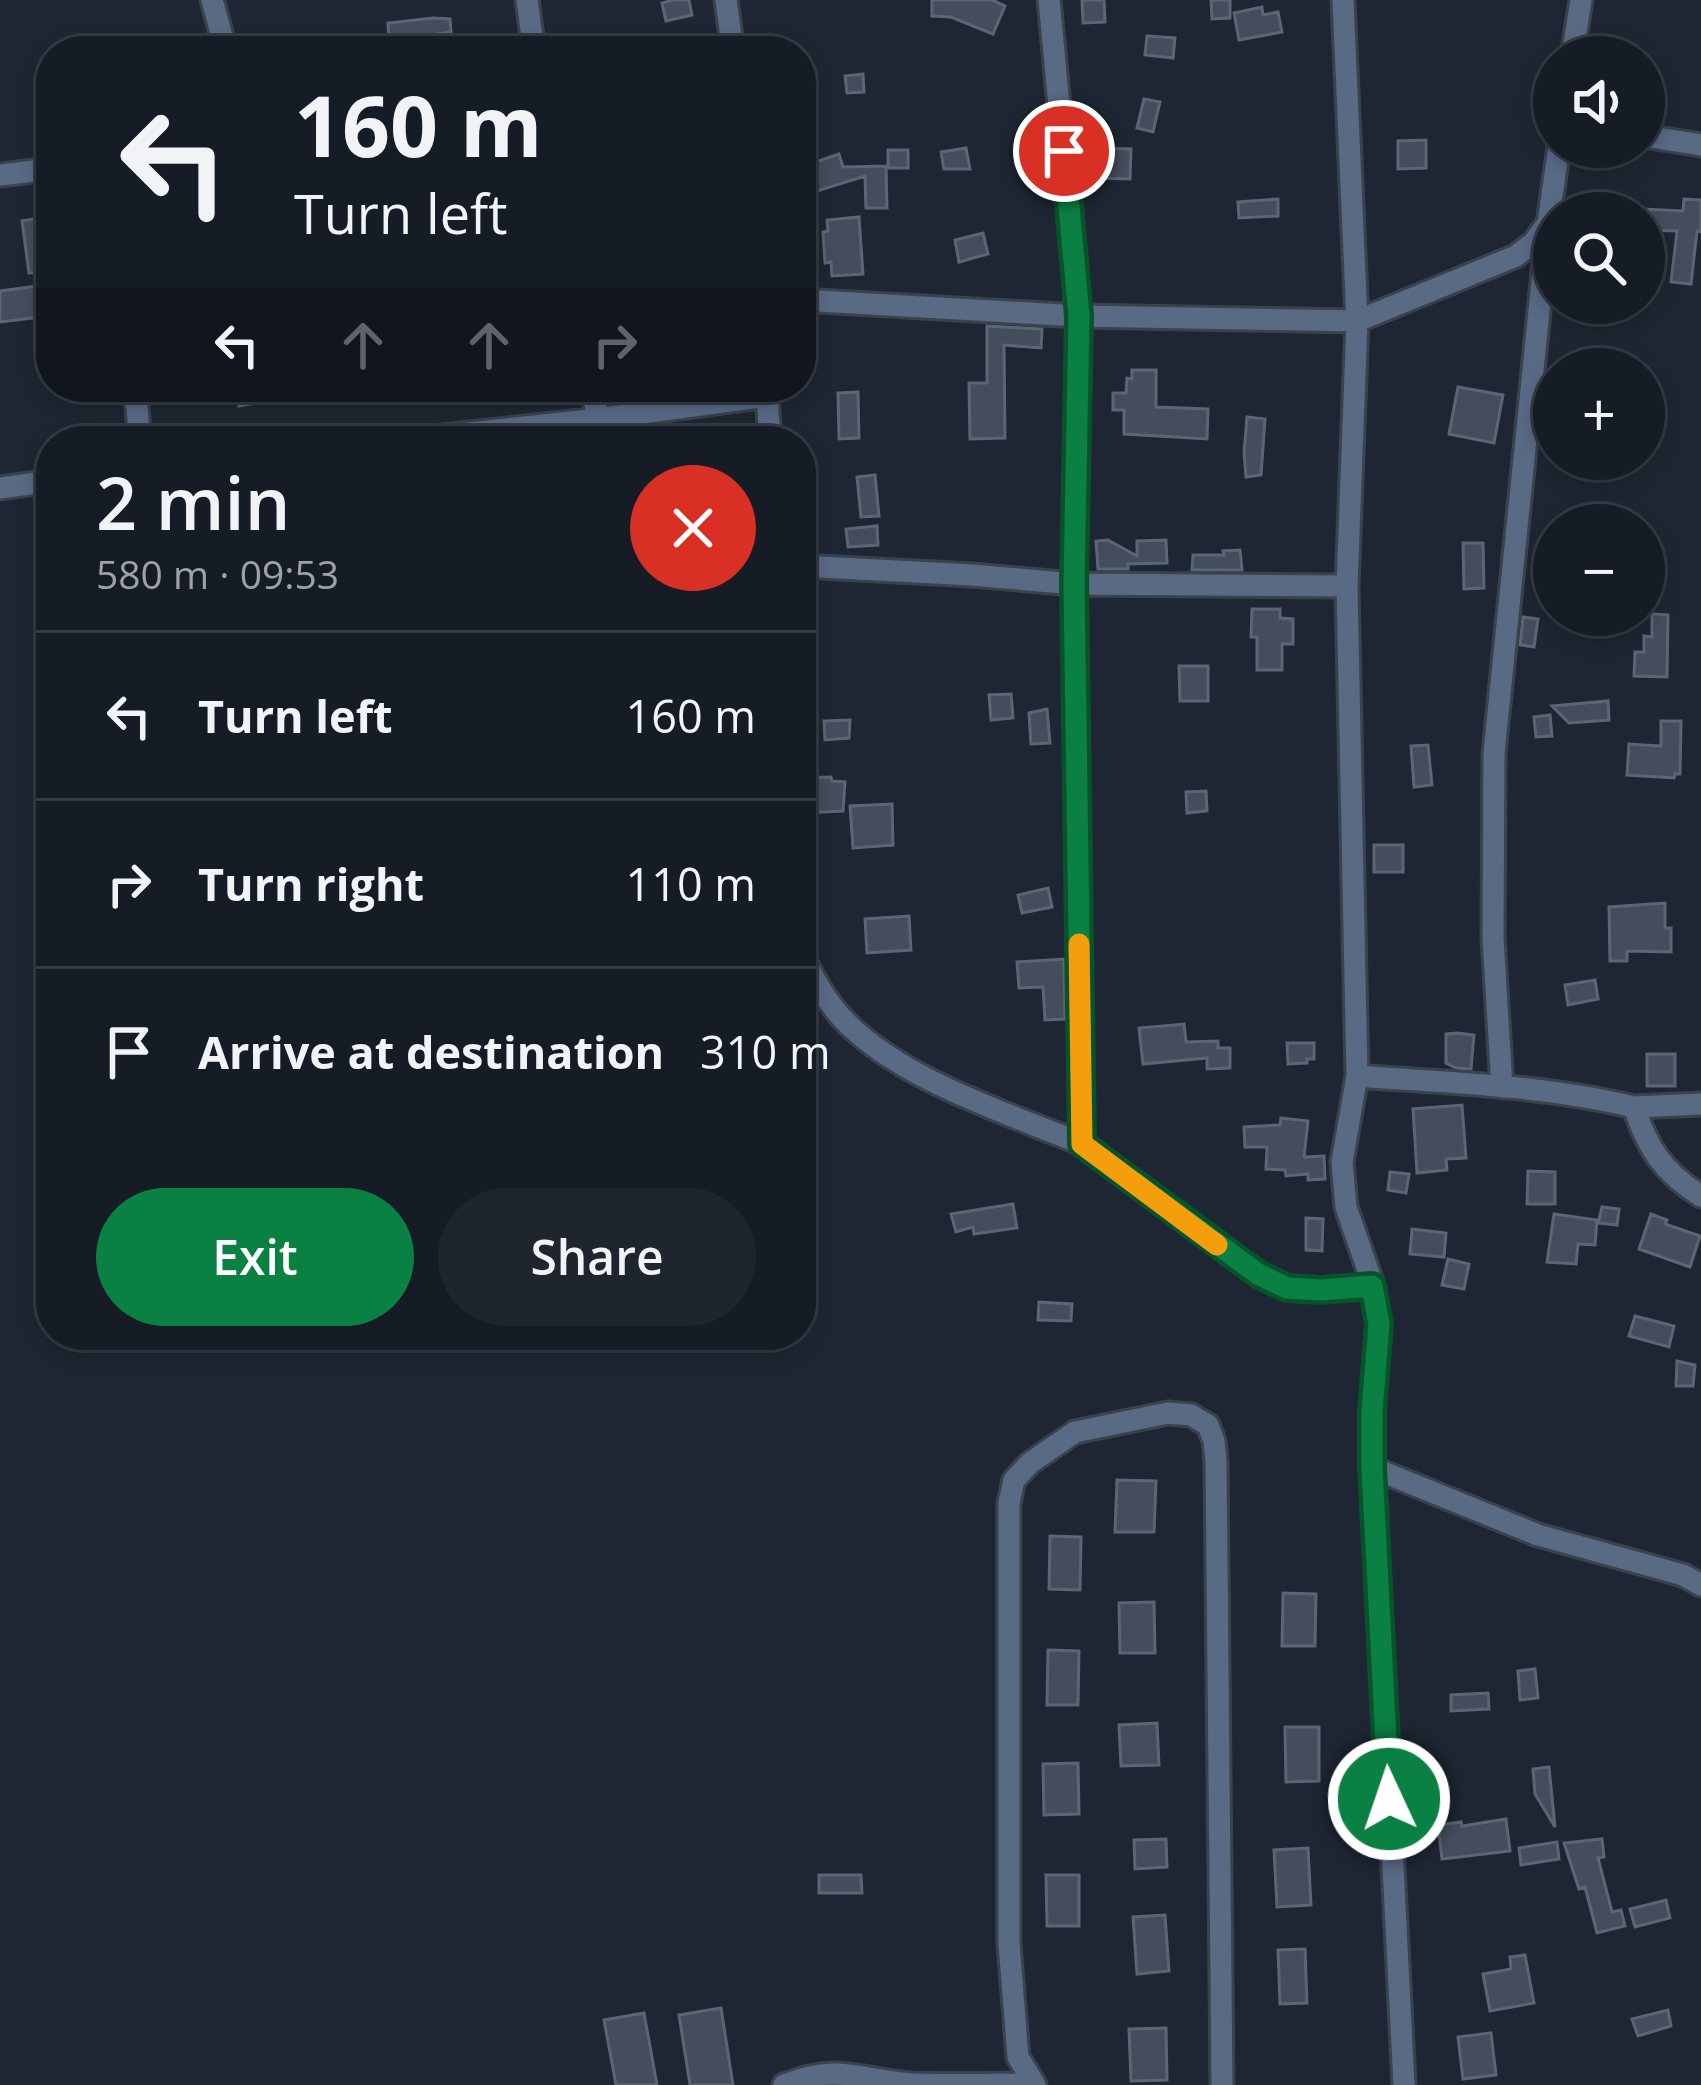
<!DOCTYPE html>
<meta charset="utf-8">
<style>
:root{--surface:#161c26;--page:#1f252e;--text:#f1f3f6;--muted:#9ea1a7;--line:#353a43;--accent:#0b8043}
body{margin:0;font-family:"Open Sans",sans-serif;background:var(--page);color:var(--text);height:100vh;display:flex;flex-direction:column;font-size:45px;white-space:nowrap}
*{box-sizing:border-box;margin:0}
p{font-size:39px;color:var(--muted)}
.icon{flex:none;width:66px;height:66px;fill:none;stroke:currentColor;stroke-width:2;stroke-linecap:round;stroke-linejoin:round}
.map{position:relative;flex:1;overflow:hidden}
.sheet{position:absolute;left:36px;top:426px;width:780px;height:924px;display:flex;flex-direction:column;background:var(--surface);border-radius:48px;box-shadow:0 6px 18px #0003,0 0 0 3px var(--line)}
.sheet>*{flex:none}
.hud{position:absolute;left:36px;top:36px;width:780px;height:366px;border-radius:48px;box-shadow:0 6px 18px #0003,0 0 0 3px var(--line);background:#161c26;color:var(--text);overflow:hidden}
.fabs{position:absolute;left:1533px;top:36px;display:grid;gap:24px}
.fabs a{display:grid;place-items:center;width:132px;height:132px;border-radius:50%;background:var(--surface);box-shadow:0 6px 18px #0003,0 0 0 3px var(--line);font-size:60px}
.pin{position:absolute;display:grid;place-items:center;width:102px;height:102px;color:#fff;margin:-51px;border:6px solid #fff;border-radius:50%;box-shadow:0 3px 12px #0007}
.me{position:absolute;width:132px;margin:-66px;rotate:357deg;stroke-linejoin:round;filter:drop-shadow(0 0 9px #0008)}
.turn{display:flex;align-items:center;gap:42px;height:252px;padding:0 60px;font-size:54px}
.turn .icon{width:156px;height:156px;stroke-width:2.5}
.turn b{display:block;font-size:84px;line-height:102px}
.lanes{display:flex;align-items:center;height:114px;padding:0 60px;background:#0003;justify-content:center;gap:60px;direction:ltr}
.lanes .off{opacity:.35}
.round{display:grid;place-items:center;flex:none;width:126px;height:126px;border-radius:63px;background:var(--page)}
.headline{display:flex;align-items:center;justify-content:space-between;height:204px;padding:0 60px}
h1{font-size:72px;font-weight:600;line-height:90px}
.cta{display:flex;gap:24px;margin-top:auto;padding:24px 60px}
.cta a{flex:1;height:138px;border-radius:72px;background:var(--accent);color:#fff;font-size:48px;font-weight:600;line-height:138px;text-align:center}
.cta a+a{background:var(--page);color:var(--text)}
ul{padding:0;list-style:none}
li{display:flex;align-items:center;gap:36px;height:168px;padding:0 60px;border-top:3px solid var(--line)}
li div{flex:1}
li b{display:block;font-size:45px}
li em{font-style:normal}
.map>svg:first-child{display:block}
</style>
<div class="map">
<svg width="1701" height="2085" viewBox="0 0 1701 2085">
<rect width="100%" height="100%" fill="#1d2632"/>
<path fill="#444d5b" stroke="#5b6574" stroke-width="3" d="M673 0H689L692 15 666 21 662 3Z
M932 0H992L1005 6 993 34 951 17 932 16Z
M1082 0H1104L1105 22 1083 23Z
M1211 0H1230V18L1212 19Z
M1262 7 1263 15 1278 12 1282 32 1239 40 1234 13Z
M433 18 450 19 451 32 389 41 388 23Z
M1147 36 1175 38 1173 58 1145 55Z
M863 74 864 92 847 93 845 76Z
M1144 99 1160 102 1153 132 1137 128Z
M1426 140V168L1398 169V141Z
M966 148 970 169H944L941 152Z
M1093 148 1131 149 1130 179 1092 178Z
M888 150H908V168H888Z
M839 154 843 167 886 166 887 208H866L865 176 801 196V167Z
M1278 199V216L1239 218 1238 202Z
M1684 199 1701 200V232L1697 231 1691 284 1671 282 1677 231 1644 230V209L1683 211Z
M859 217 863 274 832 276 831 262 825 263 823 232 828 231 827 220Z
M40 218 47 271 29 273 22 221Z
M983 233 988 254 959 262 955 240Z
M37 286 41 317 0 322V291Z
M987 326 1042 329 1041 348 1004 345 1005 438 970 439 969 383H987Z
M1132 370H1156V407L1208 409 1207 439 1124 434V410H1113V393H1126L1127 378 1132 379Z
M236 387H294L295 396 239 406Z
M1458 387 1503 395 1494 443 1449 434Z
M858 392 859 438 839 439 838 393Z
M1247 417 1265 419 1261 475 1246 477 1244 453Z
M875 475 879 516 861 517 857 477Z
M877 526 878 545 848 547 846 529Z
M1108 540 1137 556V541L1166 540 1167 563 1128 564V569H1098L1096 541Z
M1463 543H1483L1484 588 1464 589Z
M1240 550 1242 570H1192L1193 555H1224L1223 551Z
M1252 609H1280V618L1293 619V644H1282V670H1257V637H1251Z
M1652 614 1668 615 1667 677 1634 676 1635 652H1644V636L1652 637Z
M1523 617 1538 619 1534 647 1520 645Z
M1179 666H1208V701H1180Z
M1011 694 1013 718 991 720 989 695Z
M1608 701 1609 720 1569 723 1552 706Z
M1047 709 1050 743 1031 744 1029 713Z
M1550 715 1552 736 1536 737 1534 717Z
M850 720 849 738 825 740 824 721Z
M1661 721H1681L1680 774H1675L1674 778 1627 775 1629 744 1661 746Z
M1428 745 1432 785 1414 787 1411 746Z
M831 777 832 781 845 782 843 811 804 813 802 778Z
M1206 791 1207 811 1187 813 1186 792Z
M892 804 893 845 853 848 850 806Z
M1374 845H1403V872H1374Z
M1048 888 1052 907 1022 913 1018 895Z
M1665 903V928H1671V952L1627 951V961H1610L1609 907Z
M909 916 911 950 867 953 865 919Z
M1064 959 1065 1019 1045 1020 1043 987 1019 988 1017 962Z
M1595 980 1598 999 1568 1005 1565 985Z
M1184 1024 1186 1042 1218 1041V1048H1230V1068L1207 1069V1058L1143 1064 1139 1028Z
M1458 1033 1474 1035 1471 1069 1456 1068 1446 1063V1034Z
M1287 1043H1314V1059H1307V1063L1288 1064Z
M1647 1054H1675V1086H1647Z
M1462 1105 1466 1158 1446 1159 1447 1170 1417 1173 1413 1109Z
M1281 1118 1308 1121 1304 1157 1324 1156 1325 1179 1308 1180V1174L1286 1176 1285 1170 1266 1169 1267 1147H1245L1244 1127 1280 1125Z
M1528 1171 1555 1172V1204H1527Z
M1390 1172 1409 1174 1406 1193 1388 1190Z
M1013 1204 1017 1228 974 1234 973 1227 956 1232 951 1214Z
M1602 1207 1619 1209 1617 1225 1598 1223Z
M1554 1214 1597 1220 1595 1245 1578 1244 1576 1264 1547 1262Z
M1651 1214 1667 1220 1665 1224 1700 1236 1690 1267 1639 1249Z
M1306 1218 1323 1219 1322 1251 1306 1250Z
M1412 1229 1446 1233 1444 1257 1410 1254Z
M1448 1259 1469 1264 1464 1289 1442 1285Z
M1039 1302 1072 1304 1071 1321 1038 1320Z
M1635 1316 1674 1326 1669 1347 1629 1336Z
M1677 1361 1695 1365 1693 1386H1676Z
M1117 1480 1156 1481 1154 1532H1115Z
M1050 1536 1081 1537 1080 1590 1049 1589Z
M1283 1593 1316 1594 1315 1646H1282Z
M1154 1602 1155 1653H1120L1119 1603Z
M1048 1650 1079 1651 1078 1705H1047Z
M1535 1669 1538 1698 1520 1700 1518 1671Z
M1488 1693 1489 1709 1451 1711V1695Z
M1157 1723 1159 1765 1121 1766 1119 1725Z
M1285 1727H1319V1781L1286 1782Z
M1078 1763 1079 1814 1044 1815 1043 1764Z
M1549 1767 1555 1827 1535 1794 1533 1769Z
M1506 1819 1510 1851 1442 1859 1438 1825 1461 1822 1462 1826Z
M1166 1839 1167 1867 1135 1869 1134 1840Z
M1602 1839 1604 1857 1598 1858 1612 1912 1621 1910 1625 1926 1597 1933 1585 1887 1579 1889 1564 1843Z
M1557 1842 1559 1859 1521 1865 1519 1848Z
M1308 1848 1311 1905 1277 1907 1274 1850Z
M819 1875H861L862 1893H819Z
M1046 1875H1079V1926H1047Z
M1666 1900 1670 1918 1635 1927 1630 1909Z
M1165 1915 1169 1971 1137 1974 1133 1917Z
M1305 1949 1307 2003 1280 2004 1278 1950Z
M1525 1955 1534 2003 1490 2011 1483 1974 1511 1969 1510 1957Z
M721 2008 733 2085H690L679 2015Z
M1668 2010 1671 2026 1638 2036 1632 2019Z
M644 2013 657 2085H616L604 2020Z
M1166 2028 1167 2080 1131 2081 1129 2029Z
M1491 2033 1496 2075 1463 2079 1458 2037Z"/>
<g fill="none" stroke-linecap="round" stroke-linejoin="round">
<g stroke="#3a424e" stroke-width="27">
<path id="minor" d="M212 0 226 51
M527 0 534 51
M726 0 733 51
M1049 0 1079 316 1074 584 1082 1144 1258 1274 1287 1288 1320 1290 1373 1285
M1343 0 1357 321 1347 586 1357 1076 1342 1162 1346 1207 1373 1285 1379 1324 1372 1411 1373 1468 1404 2085
M1572 57 1581 0
M1644 136 1701 145
M0 175 51 169
M801 300 1079 316 1357 321 1516 256 1534 242 1548 223
M135 387 140 441
M592 387 598 419
M767 396 770 441
M397 441 598 419 767 396V387
M0 488 51 481
M801 566 972 575 1074 584 1347 586
M801 952C811 974 825 999 841 1017 898 1079 1005 1112 1082 1144
M1357 1076C1449 1083 1544 1085 1634 1107 1648 1149 1663 1172 1701 1196
M1502 1087 1493 938 1494 753 1548 223 1559 147
M1634 1107 1701 1104
M1373 1468 1538 1535 1683 1575 1701 1585
M784 2085C840 2063 858 2080 912 2084 952 2085 994 2084 1034 2084
M1035 2085 1018 2057 1009 1944V1503L1014 1480 1030 1463 1075 1432 1168 1413 1191 1415 1208 1425 1214 1441 1216 1462 1222 2085"/>
</g>
<use href="#minor" stroke="#596a85" stroke-width="21"/>
</g>
<g fill="none" stroke-linecap="round" stroke-linejoin="round">
<g stroke="#07532c" stroke-width="30">
<path id="route" d="M1064 151 1079 316 1074 584 1082 1144 1258 1274 1287 1288 1321 1290 1372 1286 1379 1324 1372 1411V1468L1389 1799"/>
</g>
<use href="#route" stroke="#0b8043" stroke-width="21"/>
<path stroke="#f59e0b" stroke-width="21" d="M1079 944 1082 1144 1217 1245"/>
</g>
</svg>
<div class="fabs">
<a><svg class="icon" aria-label="sound" viewBox="0 0 24 24"><path d="M4 9h4l5-4v14l-5-4H4zM17 9q2 3 0 6"/></svg></a>
<a><svg class="icon" aria-label="search" viewBox="0 0 24 24"><circle cx="10" cy="10" r="6"/><path d="M15 15l6 6"/></svg></a>
<a>+</a>
<a>−</a>
</div>
<div class="pin" style="left:1064px;top:151px;background:#d93025"><svg class="icon" aria-label="arrive" viewBox="0 0 24 24"><path d="M6 21V4h12l-3 4 3 4H6"/></svg></div>
<svg class="me" style="left:1389px;top:1799px" viewBox="-20 -20 40 40"><circle r="17" fill="#0b8043" stroke="#fff" stroke-width="3"/><path d="M0-11L8 9 0 5-8 9z" fill="#fff"/></svg>
<div class="hud">
<div class="turn"><svg class="icon" aria-label="left" viewBox="0 0 24 24"><path d="M17 20v-9H6M10 6l-5 5 5 5"/></svg><div><b>160 m</b>Turn left</div></div>
<div class="lanes"><svg class="icon" aria-label="left" viewBox="0 0 24 24"><path d="M17 20v-9H6M10 6l-5 5 5 5"/></svg><svg class="icon off" aria-label="ahead" viewBox="0 0 24 24"><path d="M12 20V5M6 11l6-6 6 6"/></svg><svg class="icon off" aria-label="ahead" viewBox="0 0 24 24"><path d="M12 20V5M6 11l6-6 6 6"/></svg><svg class="icon off" aria-label="right" viewBox="0 0 24 24"><path d="M7 20v-9h11M14 6l5 5-5 5"/></svg></div>
</div>
<section class="sheet">
<div class="headline"><div><h1>2 min</h1><p>580 m · 09:53</p></div><a class="round" style="background:#d93025;color:#fff"><svg class="icon" aria-label="close" viewBox="0 0 24 24"><path d="M6 6l12 12M18 6L6 18"/></svg></a></div>
<ul>
<li><svg class="icon" aria-label="left" viewBox="0 0 24 24"><path d="M17 20v-9H6M10 6l-5 5 5 5"/></svg><div><b>Turn left</b></div><em>160 m</em></li>
<li><svg class="icon" aria-label="right" viewBox="0 0 24 24"><path d="M7 20v-9h11M14 6l5 5-5 5"/></svg><div><b>Turn right</b></div><em>110 m</em></li>
<li><svg class="icon" aria-label="arrive" viewBox="0 0 24 24"><path d="M6 21V4h12l-3 4 3 4H6"/></svg><div><b>Arrive at destination</b></div><em>310 m</em></li>
</ul>
<div class="cta"><a>Exit</a><a>Share</a></div>
</section>
</div>
